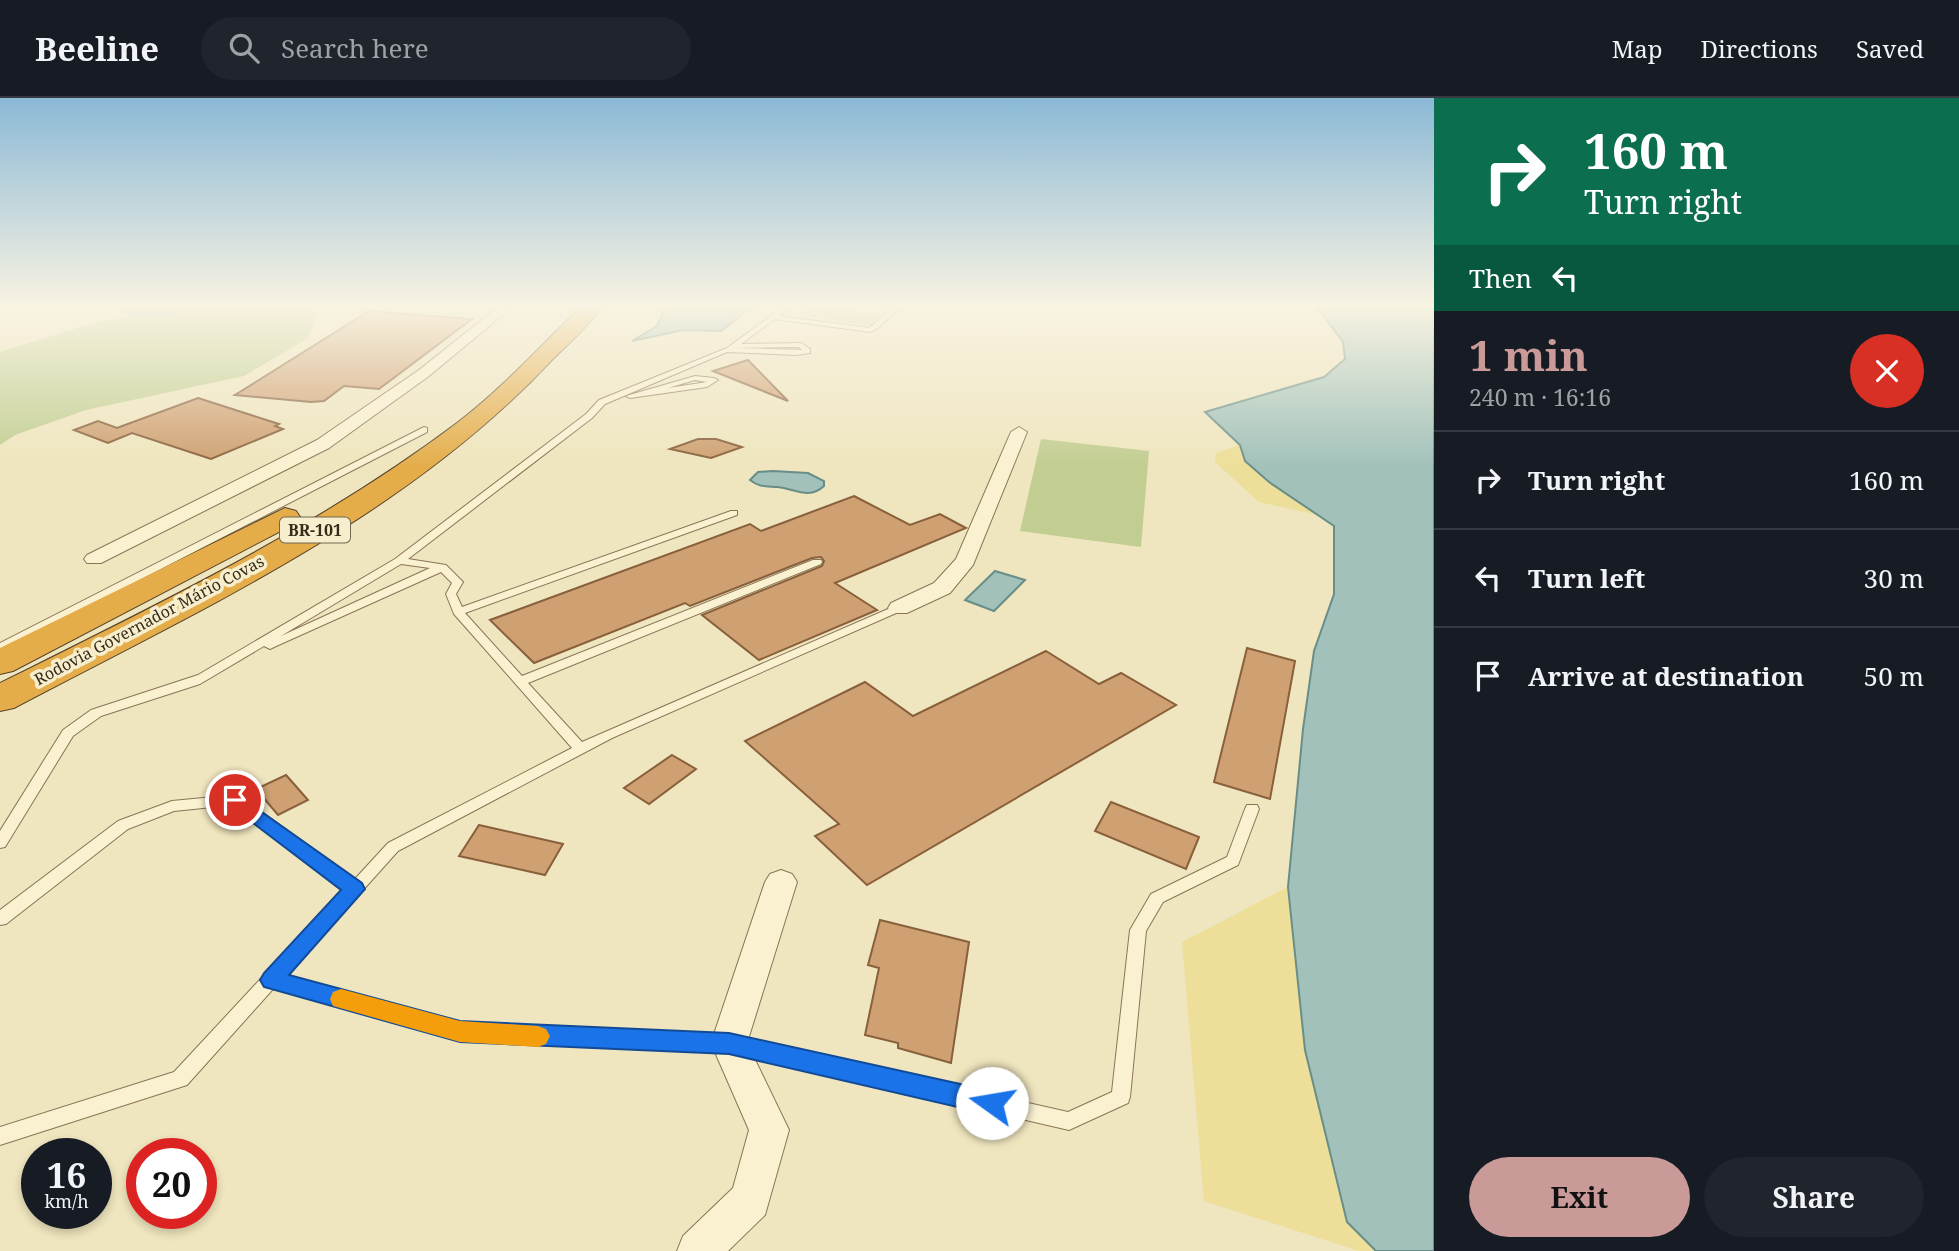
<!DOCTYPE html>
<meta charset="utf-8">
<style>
:root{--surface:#171b24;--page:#20242c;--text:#f1f3f6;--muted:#9ea1a6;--line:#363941;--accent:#c99a98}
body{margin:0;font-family:"Noto Serif",serif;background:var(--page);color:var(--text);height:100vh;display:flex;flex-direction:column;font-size:26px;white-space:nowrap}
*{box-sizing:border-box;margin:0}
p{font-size:23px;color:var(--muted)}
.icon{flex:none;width:38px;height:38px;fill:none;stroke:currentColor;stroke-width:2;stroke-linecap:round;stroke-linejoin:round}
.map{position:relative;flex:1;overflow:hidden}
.sheet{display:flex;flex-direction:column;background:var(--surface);width:525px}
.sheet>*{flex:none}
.top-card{background:#0b6e4f;color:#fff;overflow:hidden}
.speed{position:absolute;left:21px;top:1040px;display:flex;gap:14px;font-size:35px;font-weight:700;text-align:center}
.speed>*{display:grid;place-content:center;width:91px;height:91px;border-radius:50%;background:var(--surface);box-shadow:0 4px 10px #0003;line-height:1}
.speed small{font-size:18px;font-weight:400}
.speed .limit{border:10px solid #d22;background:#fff;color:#111}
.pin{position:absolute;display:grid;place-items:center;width:60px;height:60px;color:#fff;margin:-30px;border:4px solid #fff;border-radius:50%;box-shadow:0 2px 7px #0007}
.me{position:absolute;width:77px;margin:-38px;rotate:283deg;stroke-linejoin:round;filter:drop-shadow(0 0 5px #0008)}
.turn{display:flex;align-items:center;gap:24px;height:147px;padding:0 35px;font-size:32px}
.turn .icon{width:91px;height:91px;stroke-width:2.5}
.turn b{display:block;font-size:49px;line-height:60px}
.then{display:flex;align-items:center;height:66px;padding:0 35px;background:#0003;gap:14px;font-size:26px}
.round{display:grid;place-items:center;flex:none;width:74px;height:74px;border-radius:37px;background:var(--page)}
.summary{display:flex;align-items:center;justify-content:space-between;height:119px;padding:0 35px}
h1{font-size:42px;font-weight:700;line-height:52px;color:var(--accent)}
.primary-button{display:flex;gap:14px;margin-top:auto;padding:14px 35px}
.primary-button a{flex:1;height:80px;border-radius:42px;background:var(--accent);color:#111;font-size:28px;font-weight:700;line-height:80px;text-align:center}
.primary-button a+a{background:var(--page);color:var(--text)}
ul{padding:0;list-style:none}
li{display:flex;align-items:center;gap:21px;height:98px;padding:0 35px;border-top:2px solid var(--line)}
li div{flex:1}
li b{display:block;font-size:26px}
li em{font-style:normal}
header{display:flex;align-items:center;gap:42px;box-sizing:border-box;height:98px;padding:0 35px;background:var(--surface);border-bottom:2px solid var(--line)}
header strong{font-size:33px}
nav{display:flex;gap:38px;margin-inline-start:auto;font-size:24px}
.search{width:490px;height:63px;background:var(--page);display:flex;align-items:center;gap:18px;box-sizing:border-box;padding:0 24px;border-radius:38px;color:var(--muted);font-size:26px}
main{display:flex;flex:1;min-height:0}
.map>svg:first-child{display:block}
</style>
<header>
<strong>Beeline</strong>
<div class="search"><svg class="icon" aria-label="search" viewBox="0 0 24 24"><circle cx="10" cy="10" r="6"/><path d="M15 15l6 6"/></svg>Search here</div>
<nav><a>Map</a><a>Directions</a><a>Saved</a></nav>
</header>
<main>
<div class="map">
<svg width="1434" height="1153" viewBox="0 0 1434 1153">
<rect width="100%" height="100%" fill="#efe5be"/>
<path fill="#c1cd91" d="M215 209H310L315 222 308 240 244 278 86 312 15 337 0 347V254L101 223Z
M812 209 885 217 869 228 799 217Z
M1041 341 1149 353 1141 449 1020 433Z"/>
<path fill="#edde99" d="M1240 347C1251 381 1294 399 1323 418L1259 404 1215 364 1216 355Z
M1288 789 1305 952 1347 1124 1376 1153H1359L1204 1103 1182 844Z"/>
<path fill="#a1c1ba" stroke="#688e88" stroke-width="2" d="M666 209H752L721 233 683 232 632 243 657 228Z
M1317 209H1434V1153H1376L1347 1124 1305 952 1288 789 1303 631 1314 553 1334 496V428L1269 384 1245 363 1240 347 1205 314 1324 279 1345 261 1343 244Z
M773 373 808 375 824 383V388C809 402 795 391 778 389 767 388 760 390 750 382L758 374Z
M995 473 1025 482 994 513 965 502Z"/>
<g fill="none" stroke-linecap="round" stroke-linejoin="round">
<path fill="#a1c1ba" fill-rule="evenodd" d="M189 209C181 218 132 224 124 214L131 209Z"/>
</g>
<path fill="#cfa072" stroke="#88603b" stroke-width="2" d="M369 213 472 221 379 291 344 288 324 303 311 304 235 297Z
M748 262 788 303 713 273Z
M198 300 279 326 275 328 283 331 211 361 132 335 108 345 74 332 98 323 117 330Z
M698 341H716L742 349 711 360 670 351Z
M854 398 910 427 940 416 966 430 835 485 877 512 759 562 702 517 822 468 824 463 821 459 812 460 690 508 685 505 534 565 490 522 750 426 761 433Z
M1247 550 1295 563 1270 701 1214 684Z
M1046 553 1099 586 1121 575 1176 607 867 787 815 738 839 726 745 643 865 584 913 618Z
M672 657 696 671 649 706 624 690Z
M286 677 308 702 278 717 256 691Z
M1111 704 1199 739 1186 771 1095 733Z
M479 727 563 746 545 777 459 758Z
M880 822 969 844 951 965 898 950V945L865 937 879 870 868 867Z"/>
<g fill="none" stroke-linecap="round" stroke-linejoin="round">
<g stroke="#887556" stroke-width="2">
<path id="service" d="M783 209H790L779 218 869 230 894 209H900L878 230 870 234 775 221 741 246 801 245 810 251V255L796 257 727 254 605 306 592 320 408 461 446 467 463 484 456 496 462 509 731 413H737V417L465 515 522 578 813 462H821L822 464 821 466 528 585 582 644 895 508H903L905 510 903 512 612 640 398 753 285 879 460 926 729 937 1068 1014 1112 994 1130 832 1151 796 1227 759 1245 711 1247 707H1257L1259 711 1238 767 1163 804 1146 833 1130 999 1128 1005 1069 1032 729 953 460 942 274 890 187 987 0 1047V1029L174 974 344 791 232 707 174 713 128 731 6 826 0 827V812L118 723 172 703 235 697 240 698 354 782 388 745 572 650 454 516 446 496 452 485 441 474 274 549 270 551 264 548 200 586 101 618 73 638 5 749 0 750V733L63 632 91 612 198 577 395 461 586 316 599 302 727 250ZM799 249 802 252 735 250ZM401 466 430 470 281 538Z
M695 278 714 280 718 282 707 289 630 300 626 298ZM695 282 707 284 668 290Z
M424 329 427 330V334L0 554V545Z"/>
</g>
<g stroke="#887556" stroke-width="2">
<path id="minor" d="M498 209H512L429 278 329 350 101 465H87L84 461 87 457 317 342 419 272Z
M1019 329 1027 334 973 467 950 495 907 515H891L888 510 891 505 934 485 956 461 1011 334Z
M781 772 792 776 797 784 747 945 789 1032 765 1117 728 1153H677L683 1138 733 1090 749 1032 711 945 765 784 770 776Z"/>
</g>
<g stroke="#55422b" stroke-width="2">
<path id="motorway" d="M581 209H602C588 229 568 246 551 263 404 420 201 511 14 610L0 613V585C157 507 316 431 457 325 502 291 540 248 581 209Z
M285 410 296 413 300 419 296 425 13 573 0 576V550Z"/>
</g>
<use href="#service" fill="#faf1d1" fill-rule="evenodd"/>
<use href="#minor" fill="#faf1d1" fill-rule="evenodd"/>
<use href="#motorway" fill="#e4ad49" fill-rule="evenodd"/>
</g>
<linearGradient id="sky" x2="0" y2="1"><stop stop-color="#8bb9d6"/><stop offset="0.56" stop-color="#f8f3e2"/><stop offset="1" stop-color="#f8f3e2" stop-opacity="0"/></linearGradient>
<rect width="1434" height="370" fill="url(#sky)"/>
<path fill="#1a73e8" stroke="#114b97" stroke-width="2" d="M235 695 362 785 365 791 289 877 460 923 729 935 992 993 1001 997 1005 1005 1001 1013 992 1017 729 956 460 944 264 889 260 882 264 875 341 792 228 706 226 702 228 697Z"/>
<path fill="#f59e0b" d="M341 891 460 923 538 928 546 931 550 938 546 946 538 949 460 944 333 908 330 901 333 894Z"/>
<g text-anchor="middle" stroke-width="7" stroke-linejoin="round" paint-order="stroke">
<rect fill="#f7eecd" stroke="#716650" stroke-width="2" x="280" y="419.5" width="70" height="25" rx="5"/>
<g font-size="16" font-weight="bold" fill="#372b1b">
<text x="315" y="438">BR-101</text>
</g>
<g font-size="16" fill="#372b1b" stroke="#f7eecd">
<text transform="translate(149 522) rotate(-28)" y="6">Rodovia Governador Mário Covas</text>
</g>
</g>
</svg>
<div class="speed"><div>16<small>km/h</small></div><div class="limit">20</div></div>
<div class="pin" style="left:235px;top:702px;background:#d93025"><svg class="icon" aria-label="arrive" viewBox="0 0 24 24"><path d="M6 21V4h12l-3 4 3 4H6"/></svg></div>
<svg class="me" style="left:992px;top:1005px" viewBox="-20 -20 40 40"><circle r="19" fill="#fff"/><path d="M0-13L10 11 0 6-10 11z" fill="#1a73e8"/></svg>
</div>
<section class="sheet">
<div class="top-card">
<div class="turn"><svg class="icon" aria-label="right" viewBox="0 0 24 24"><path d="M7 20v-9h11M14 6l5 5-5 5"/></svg><div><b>160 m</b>Turn right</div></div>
<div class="then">Then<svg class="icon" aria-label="left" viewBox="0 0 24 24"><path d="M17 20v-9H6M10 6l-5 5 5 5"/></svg></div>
</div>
<div class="summary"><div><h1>1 min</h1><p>240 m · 16:16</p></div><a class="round" style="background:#d93025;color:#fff"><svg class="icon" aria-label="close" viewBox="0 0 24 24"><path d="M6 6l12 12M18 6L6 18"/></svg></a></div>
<ul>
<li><svg class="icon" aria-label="right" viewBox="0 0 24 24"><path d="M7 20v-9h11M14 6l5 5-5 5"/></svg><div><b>Turn right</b></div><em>160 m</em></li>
<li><svg class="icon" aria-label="left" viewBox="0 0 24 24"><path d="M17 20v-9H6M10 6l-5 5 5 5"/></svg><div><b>Turn left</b></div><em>30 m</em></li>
<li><svg class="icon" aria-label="arrive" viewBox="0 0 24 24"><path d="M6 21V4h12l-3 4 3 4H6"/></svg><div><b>Arrive at destination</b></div><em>50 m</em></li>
</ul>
<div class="primary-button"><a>Exit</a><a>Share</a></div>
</section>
</main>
